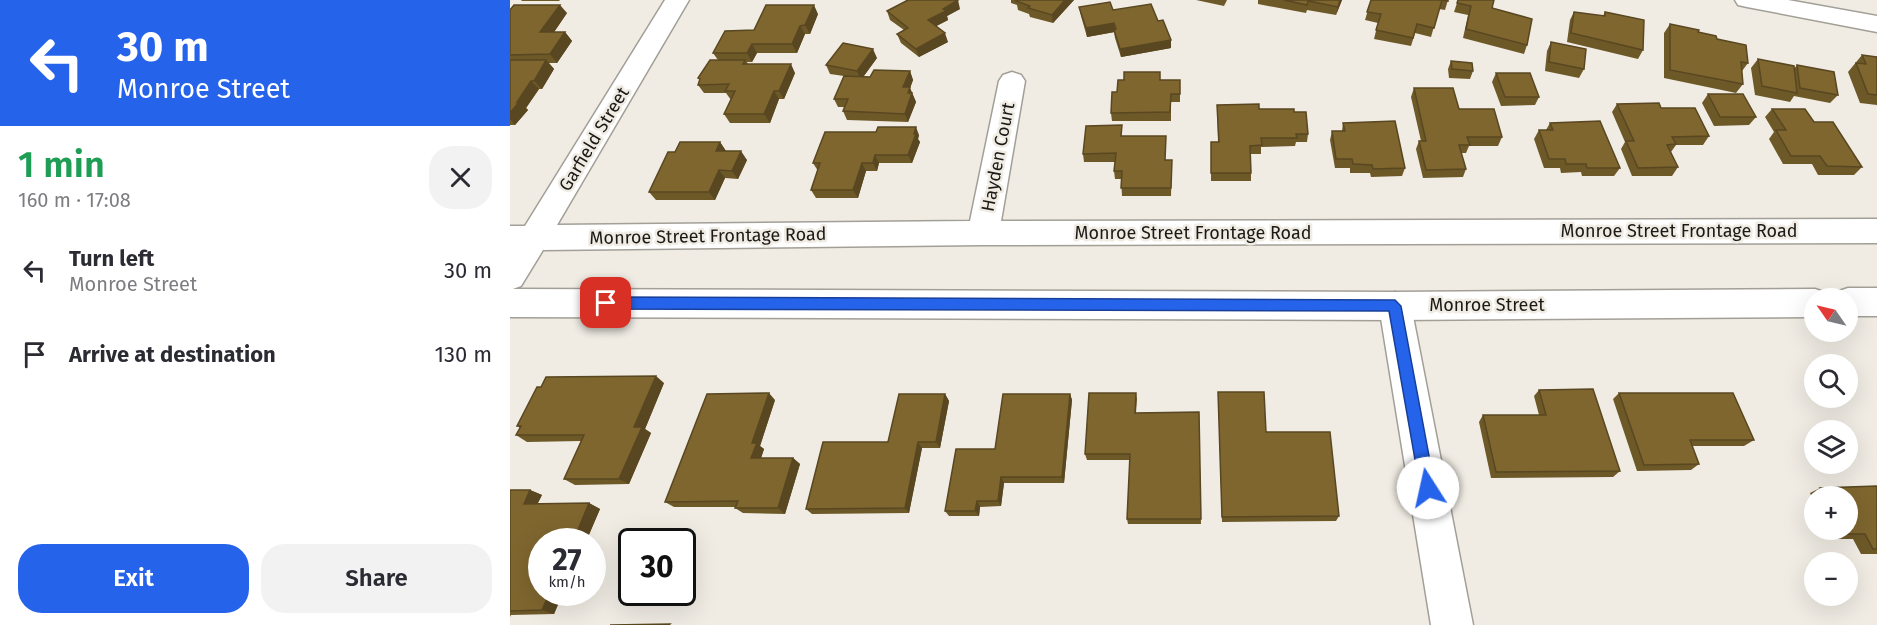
<!DOCTYPE html>
<meta charset="utf-8">
<style>
:root{--surface:#fff;--page:#f2f2f3;--text:#2b2b33;--muted:#7c7c81;--accent:#2563eb}
body{margin:0;font-family:"Fira Sans",sans-serif;background:var(--page);color:var(--text);height:100vh;display:flex;flex-direction:column;font-size:22px;white-space:nowrap}
*{box-sizing:border-box;margin:0}
p{font-size:20px;color:var(--muted)}
.icon{flex:none;width:33px;height:33px;fill:none;stroke:currentColor;stroke-width:2;stroke-linecap:round;stroke-linejoin:round}
.map{position:relative;flex:1;overflow:hidden}
.drawer{display:flex;flex-direction:column;background:var(--surface);width:510px}
.drawer>*{flex:none}
.hud{background:#2563eb;color:#fff;overflow:hidden}
.needle{width:39px;rotate:304deg}
.buttons{position:absolute;left:1294px;top:288px;display:grid;gap:12px}
.buttons a{display:grid;place-items:center;width:54px;height:54px;border-radius:50%;background:var(--surface);box-shadow:0 6px 24px #0002;font-size:30px}
.speed{position:absolute;left:18px;top:528px;display:flex;gap:12px;font-size:30px;font-weight:700;text-align:center}
.speed>*{display:grid;place-content:center;width:78px;height:78px;border-radius:50%;background:var(--surface);box-shadow:0 6px 24px #0002;line-height:1}
.speed small{font-size:15px;font-weight:400}
.speed .limit{border:3px solid #111;border-radius:9px;background:#fff;color:#111}
.pin{position:absolute;display:grid;place-items:center;width:51px;height:51px;color:#fff;margin:-26px;border-radius:12px;box-shadow:0 3px 9px #0006}
.me{position:absolute;width:66px;margin:-33px;rotate:350deg;stroke-linejoin:round;filter:drop-shadow(0 0 4px #0008)}
.turn{display:flex;align-items:center;gap:21px;height:126px;padding:0 18px;font-size:27px}
.turn .icon{width:78px;height:78px;stroke-width:2.5}
.turn b{display:block;font-size:42px;line-height:51px}
.round{display:grid;place-items:center;flex:none;width:63px;height:63px;border-radius:24px;background:var(--page)}
.overview{display:flex;align-items:center;justify-content:space-between;height:102px;padding:0 18px}
h1{font-size:36px;font-weight:600;line-height:45px;color:#1e9e55}
.cta{display:flex;gap:12px;margin-top:auto;padding:12px 18px}
.cta a{flex:1;height:69px;border-radius:24px;background:var(--accent);color:#fff;font-size:24px;font-weight:600;line-height:69px;text-align:center}
.cta a+a{background:var(--page);color:var(--text)}
ul{padding:0;list-style:none}
li{display:flex;align-items:center;gap:18px;height:84px;padding:0 18px}
li div{flex:1}
li b{display:block;font-size:22px}
li em{font-style:normal}
main{display:flex;flex:1;min-height:0}
.map>svg:first-child{display:block}
</style>
<main>
<section class="drawer">
<div class="hud">
<div class="turn"><svg class="icon" aria-label="left" viewBox="0 0 24 24"><path d="M17 20v-9H6M10 6l-5 5 5 5"/></svg><div><b>30 m</b>Monroe Street</div></div>
</div>
<div class="overview"><div><h1>1 min</h1><p>160 m · 17:08</p></div><a class="round"><svg class="icon" aria-label="close" viewBox="0 0 24 24"><path d="M6 6l12 12M18 6L6 18"/></svg></a></div>
<ul>
<li><svg class="icon" aria-label="left" viewBox="0 0 24 24"><path d="M17 20v-9H6M10 6l-5 5 5 5"/></svg><div><b>Turn left</b><p>Monroe Street</p></div><em>30 m</em></li>
<li><svg class="icon" aria-label="arrive" viewBox="0 0 24 24"><path d="M6 21V4h12l-3 4 3 4H6"/></svg><div><b>Arrive at destination</b></div><em>130 m</em></li>
</ul>
<div class="cta"><a>Exit</a><a>Share</a></div>
</section>
<div class="map">
<svg width="1367" height="625" viewBox="0 0 1367 625">
<rect width="100%" height="100%" fill="#f0ece4"/>
<g fill="none" stroke-linecap="round" stroke-linejoin="round">
<g stroke="#a29f97" stroke-width="3">
<path id="street" d="M155 0H179L47 225 460 221 489 81 493 75 502 72 511 75 515 81 491 221 1367 219V243L473 245 33 250 11 286 0 290V226H15Z
M1225 0H1278L1367 16V32L1237 7 1228 5Z
M885 292 897 296 901 306 963 625H921L869 306 873 296Z"/>
</g>
<g stroke="#a29f97" stroke-width="3">
<path id="secondary" d="M1338 288H1367V316H1338V298H1323L1326 292Z
M0 289 885 292 1305 289 1317 293 1319 298H1305V317L885 320 0 317Z"/>
</g>
<use href="#street" fill="#fff" fill-rule="evenodd"/>
<use href="#secondary" fill="#fff" fill-rule="evenodd"/>
</g>
<path fill="#6d5828" d="M11 0H50L49 1H12Z
M501 0H564L543 23 520 17 519 14 508 10 507 5 501 3Z
M686 0H717L714 6Z
M748 0H832L826 15 797 10 796 13 748 4Z
M861 0H938L935 10 929 9 921 37 905 33 901 46 864 39 868 23 855 20Z
M948 0H984L982 8 1017 45 1014 54 953 38 958 15 944 12Z
M569 7 603 10 648 21 661 40V48L611 57 605 38 604 32 577 37 571 16Z
M450 9 437 16 438 20 426 26 438 42 409 57 391 43 387 34 394 30 380 20 377 11Z
M0 10 57 13 44 32H55L62 41 47 63H39L44 69 32 89H29L16 108 18 110 5 125H0Z
M1064 12 1093 16 1095 12 1133 50 1128 59 1057 42 1060 20Z
M308 14 300 34H295L287 53H247L242 62H237L238 64 285 73 274 99H269L260 123H220L214 114 221 100 216 93H194L188 85 190 80 188 78 208 60 203 53 244 30Z
M1160 24 1188 32 1207 39 1238 63 1232 71 1233 84 1226 93 1154 78V33Z
M1041 42 1074 69 1069 78 1035 71 1037 51Z
M1352 55 1367 57V105L1350 103 1338 72Z
M367 58 353 77H360L400 71 403 80 400 88 406 102 398 122 337 120 333 111 334 107H328L324 99 334 76 320 74 316 65Z
M1248 59 1284 69 1287 65 1328 95 1320 103 1284 96 1280 102 1245 95 1241 68Z
M941 61 963 71 960 79 939 78 938 69Z
M986 73 1029 97 1025 105 991 106 982 82Z
M650 80H670V102H661V121H602L601 113 607 92Z
M904 88 949 109 992 137 988 146H959L956 153H951L956 169 953 177 913 178 906 149 909 141H911L901 97Z
M1198 94 1246 117 1239 125 1204 126 1192 103Z
M1107 104 1151 108 1199 136 1193 145H1166L1161 152 1168 167 1162 176H1122L1111 149 1115 142 1102 112Z
M707 105 784 112 798 134 797 142H786L785 146 751 147V154H740L741 173V181H701V142H708Z
M1262 109 1304 122 1352 167 1344 175H1308L1302 164H1273L1259 139 1264 132 1255 117Z
M833 123 895 168 892 176 861 177 860 173H840V168H825L820 140 822 131H832Z
M1040 123 1110 168 1104 176H1072L1071 172 1051 173 1050 168H1034L1024 139 1029 130H1036Z
M409 135 408 139 410 142 402 163H369L367 171H356L348 198H306L301 190 308 171 303 163Z
M612 136 656 144 655 160H662L661 196H612L611 179H605L604 171 605 162H574L573 154Z
M210 142 216 151 237 160 228 179 215 178 205 200H146L139 192 165 152Z
M154 383 135 429 141 433 119 484 65 485 54 479 71 441 17 442 6 435 10 428 7 426Z
M1029 390 1110 471 1103 477 981 478 969 422 973 415H1029L1024 396Z
M708 392 756 432 829 516 826 521 712 522Z
M626 393 627 399 626 413 689 412 691 524H618L617 519 620 460H577L575 454Z
M1109 393 1244 440 1234 446H1182L1189 464 1181 470 1127 471 1103 399Z
M435 394 439 401 430 448H412L399 513 302 514 296 509Z
M560 394 562 400 554 483H494L491 506 470 507 469 516H439L435 511 485 449Z
M265 400 250 446 254 449 251 458H283L290 464 275 514 233 513 225 508 226 507H164L155 502Z
M1367 486V554H1351L1343 539H1321L1317 530H1338V496H1305V504L1300 493 1310 488Z
M0 490H20L32 495 27 504 79 503 90 509 44 614 1 615 0 617Z"/>
<path fill="#594721" d="M448 0 450 9 437 16 438 20 421 29 418 20 433 9Z
M555 0H564L543 23 542 15Z
M830 0H832L826 15 828 7Z
M50 5 57 13 38 41 30 32Z
M304 5 308 14 300 34 295 25Z
M604 23 605 32 577 37 576 28Z
M290 26 295 34 287 53 282 44Z
M55 32 62 41 47 63 40 54Z
M435 33 438 42 409 57 406 49Z
M661 40V48L611 57 610 49Z
M242 44 247 53 242 62 237 53Z
M363 49 367 58 351 80 347 71Z
M36 60 44 69 32 89 24 81Z
M281 64 285 73 274 99 269 91Z
M400 71 403 80 400 88 406 102 398 122 395 114 393 87Z
M21 81 29 89 16 108 18 110 5 125 0 119V113Z
M264 91 269 99 260 123 254 114Z
M406 127 409 135 408 139 410 142 402 163 398 155Z
M210 142 216 151H206Z
M231 151 237 160 228 179 222 171Z
M365 155 369 163 367 171 363 163Z
M352 163 356 171 348 198 343 190Z
M209 170 215 178 205 200 199 192Z
M146 376 154 383 135 429 141 433 119 484 109 479 124 427Z
M259 393 265 400 250 446 254 449 249 464 241 458 242 443Z
M435 394 439 401 430 448 426 442Z
M560 394 562 400 554 483 552 477Z
M408 442 412 448 399 513 395 508Z
M283 458 290 464 275 514 268 508Z
M491 477 494 483 491 506 488 501Z
M20 490 32 495 25 509 14 504Z
M467 501 470 507 469 516 465 511Z
M79 503 90 509 76 542H63Z
M40 592H53L44 614 32 610Z"/>
<path fill="#7f662f" stroke="#594721" stroke-width="1.5" d="M398 0H448L433 9 436 11 418 20 435 33 406 49 387 34 398 28 377 11Z
M508 0H555L542 15 518 8 520 6 506 1Z
M774 0H830L828 7 798 1 797 5Z
M861 0H938V1L932 0 924 28 907 24 903 38 866 30 871 14 857 12Z
M948 0H984L982 8 1022 19 1017 45 956 29 961 6 947 3Z
M600 2 603 10 641 4 648 21 653 20 661 40 610 49 604 30 606 29 604 23 576 28 569 7Z
M4 5H50L30 32H55L40 54 0 55V10Z
M256 5H304L295 25 290 26 282 44H242L237 53H203L215 31 244 30Z
M1064 12 1095 16V12L1134 20 1133 50 1061 33Z
M1160 24 1189 30 1188 32 1206 36 1207 39 1236 45 1238 63 1231 62 1233 84 1160 70Z
M1041 42 1076 49 1074 69 1039 62Z
M333 43 363 49 347 71 316 65Z
M1352 55 1367 57V95L1358 94 1346 63 1356 64Z
M1248 59 1284 66 1287 93 1252 86Z
M0 60H36L24 81H21L7 102 10 101 0 113Z
M200 60H235L233 64H281L269 91H264L254 114H214L225 91H215L219 84 188 85 190 79 188 78Z
M941 61 962 63 963 71 942 69Z
M1287 65 1324 72 1328 95 1290 88Z
M364 70 400 71 393 87H400L398 93H402L395 114 333 111 338 99H324L334 76 360 77Z
M614 72H650V80H670V94H661L660 112 601 113 602 92H607L608 80H614Z
M986 73H1020L1029 97H995Z
M904 88H943L949 109H984L992 137H957L960 145H949L956 169 916 170 909 141H916Z
M1198 94H1233L1246 117H1210Z
M1149 103 1151 108H1185L1199 136 1162 137 1166 144 1157 145 1168 167 1128 168 1116 141H1124L1107 104Z
M749 104V109H784V112H796L798 134H786L787 138H751L752 145 740 146 741 173H701V142H709L707 105Z
M1262 109H1295L1304 122H1323L1352 167 1317 166 1310 156H1281L1266 130H1276Z
M885 121 895 168 863 169 862 165 843 164 842 159H826L822 131H835L833 123Z
M1090 121 1110 168H1077L1076 164H1056L1055 159H1039L1029 130H1043L1040 123Z
M612 125 611 136H656L655 160H662L661 188H611L612 171H604L606 153 573 154 576 126Z
M368 127H406L404 134H406L398 155H365L363 163H352L343 190H301L310 163H303L315 132H366Z
M170 142H210L206 151H231L222 171 209 170 199 192H139L158 152H165Z
M146 376 124 427H132L109 479H54L74 435H6L11 426H7L27 387H31L36 377Z
M1083 389 1110 471 986 472 973 415H1036L1029 390Z
M708 392H754L756 432H820L829 516 712 517Z
M259 393 242 443H247L241 458H283L268 508H225L228 501 155 502 197 394Z
M579 393H626L625 413 689 412 691 519H617L620 454H575Z
M1109 393H1223L1244 440H1180L1189 464 1134 465Z
M389 394H435L426 442H408L395 508 296 509 313 442H378Z
M493 394H560L552 477H491L488 501H467L465 511H435L446 449H485Z
M1367 486V549H1363L1355 534H1333L1330 530H1338V496H1315L1310 488Z
M0 490H20L14 504 79 503 63 542H32V592H40L32 610 0 611Z
M160 624 159 625H100Z"/>
<path fill="#2563eb" stroke="#184099" stroke-width="1.5" d="M96 297 885 300 891 306 925 488 923 493 918 496 912 493 910 488 879 311 96 309 89 303Z"/>
<g text-anchor="middle" stroke-width="5" stroke-linejoin="round" paint-order="stroke">
<g font-size="18" fill="#1b1a17" stroke="#f0ece4">
<text transform="translate(84 139) rotate(-59)" y="6">Garfield Street</text>
<text transform="translate(488 157) rotate(-79)" y="6">Hayden Court</text>
<text x="1169" y="237">Monroe Street Frontage Road</text>
<text x="683" y="239">Monroe Street Frontage Road</text>
<text transform="translate(198 236) rotate(-1)" y="6">Monroe Street Frontage Road</text>
<text x="977" y="311">Monroe Street</text>
</g>
</g>
</svg>
<div class="buttons">
<a><svg class="needle" viewBox="-14 -14 28 28"><path d="M0-13l5 13h-10z" fill="#e53935"/><path d="M0 13l5-13h-10z" fill="#7c7c81"/></svg></a>
<a><svg class="icon" aria-label="search" viewBox="0 0 24 24"><circle cx="10" cy="10" r="6"/><path d="M15 15l6 6"/></svg></a>
<a><svg class="icon" aria-label="layers" viewBox="0 0 24 24"><path d="M12 4l9 5-9 5-9-5zM3 14l9 5 9-5"/></svg></a>
<a>+</a>
<a>−</a>
</div>
<div class="speed"><div>27<small>km/h</small></div><div class="limit">30</div></div>
<div class="pin" style="left:96px;top:303px;background:#d93025"><svg class="icon" aria-label="arrive" viewBox="0 0 24 24"><path d="M6 21V4h12l-3 4 3 4H6"/></svg></div>
<svg class="me" style="left:918px;top:488px" viewBox="-20 -20 40 40"><circle r="19" fill="#fff"/><path d="M0-13L10 11 0 6-10 11z" fill="#2563eb"/></svg>
</div>
</main>
